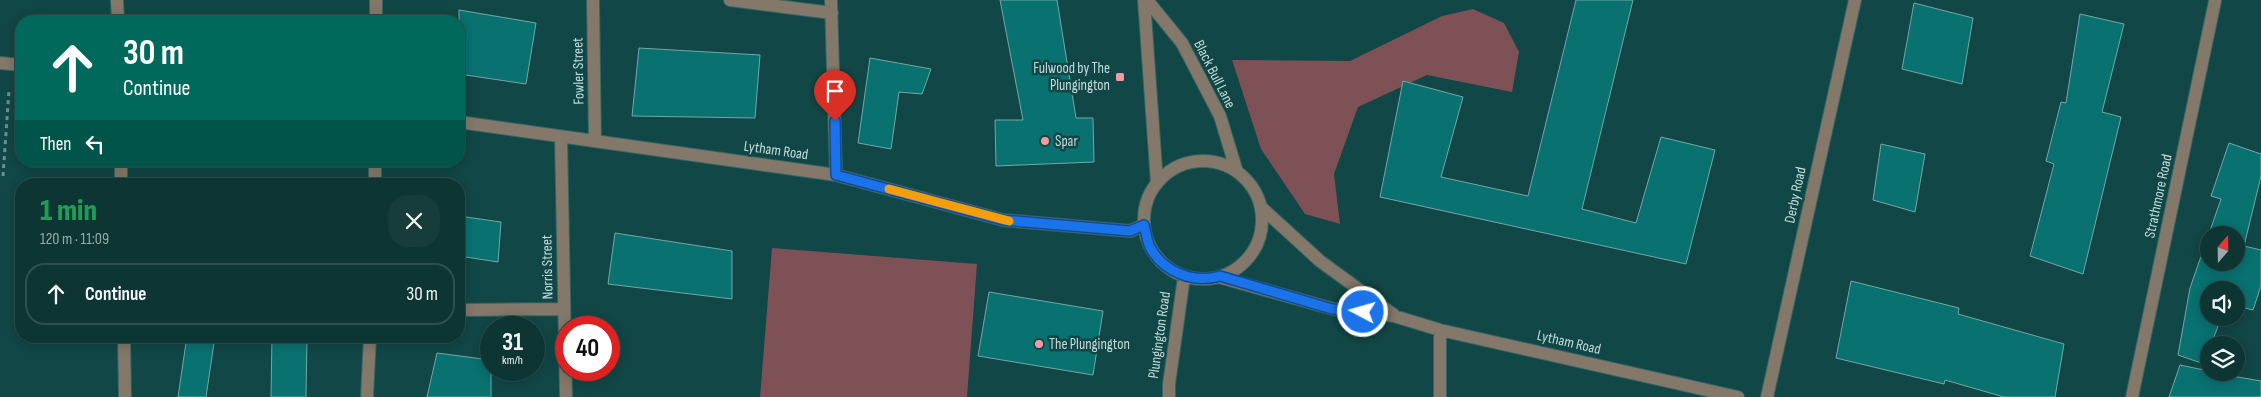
<!DOCTYPE html>
<meta charset="utf-8">
<style>
:root{--surface:#0d3534;--page:#163d3c;--text:#f1f3f6;--muted:#9aabac;--line:#2d504f}
body{margin:0;font-family:"Sofia Sans Condensed",sans-serif;background:var(--page);color:var(--text);height:100vh;display:flex;flex-direction:column;font-size:19px;white-space:nowrap}
*{box-sizing:border-box;margin:0}
p{font-size:16px;color:var(--muted)}
.icon{flex:none;width:28px;height:28px;fill:none;stroke:currentColor;stroke-width:2;stroke-linecap:round;stroke-linejoin:round}
.map{position:relative;flex:1;overflow:hidden}
.details{position:absolute;left:15px;top:178px;width:450px;height:165px;display:flex;flex-direction:column;background:var(--surface);border-radius:20px;box-shadow:0 2px 12px #0003,0 0 0 1px var(--line)}
.details>*{flex:none}
.top-card{position:absolute;left:15px;top:15px;width:450px;height:152px;border-radius:20px;box-shadow:0 2px 12px #0003,0 0 0 1px var(--line);background:#00695c;color:#fff;overflow:hidden}
.needle{width:32px;rotate:20deg}
.controls{position:absolute;left:2200px;top:226px;display:grid;gap:10px}
.controls a{display:grid;place-items:center;width:45px;height:45px;border-radius:50%;background:var(--surface);box-shadow:0 2px 12px #0003,0 0 0 1px var(--line);font-size:25px}
.speed{position:absolute;left:480px;top:316px;display:flex;gap:10px;font-size:25px;font-weight:700;text-align:center}
.speed>*{display:grid;place-content:center;width:65px;height:65px;border-radius:50%;background:var(--surface);box-shadow:0 2px 12px #0003,0 0 0 1px var(--line);line-height:1}
.speed small{font-size:12px;font-weight:400}
.speed .limit{border:8px solid #d22;background:#fff;color:#111}
.pin{position:absolute;display:grid;place-items:center;width:42px;height:42px;color:#fff;margin:-51px -21px;border-radius:50% 50% 50% 0;rotate:-45deg;box-shadow:0 0 5px #0007}
.pin .icon{rotate:45deg}
.me{position:absolute;width:55px;margin:-28px;rotate:276deg;stroke-linejoin:round;filter:drop-shadow(0 0 4px #0008)}
.turn{display:flex;align-items:center;gap:18px;height:105px;padding:0 25px;font-size:22px}
.turn .icon{width:65px;height:65px;stroke-width:2.5}
.turn b{display:block;font-size:35px;line-height:42px}
.then{display:flex;align-items:center;height:48px;padding:0 25px;background:#0003;gap:10px;font-size:19px}
.round{display:grid;place-items:center;flex:none;width:52px;height:52px;border-radius:20px;background:var(--page)}
.head{display:flex;align-items:center;justify-content:space-between;height:85px;padding:0 25px}
h1{font-size:30px;font-weight:800;line-height:38px;color:#1e9e55}
ul{padding:0;list-style:none}
li{display:flex;align-items:center;gap:15px;height:62px;margin:0 10px 8px;padding:0 15px;border:2px solid var(--line);border-radius:20px}
li div{flex:1}
li b{display:block;font-size:19px}
li em{font-style:normal}
.map>svg:first-child{display:block}
</style>
<div class="map">
<svg width="2261" height="397" viewBox="0 0 2261 397">
<rect width="100%" height="100%" fill="#114746"/>
<path fill="#7d5155" d="M1473 9 1504 23 1519 52 1512 92 1427 75 1358 107 1334 174 1340 224 1305 214 1261 149 1232 60 1350 61 1442 16Z
M772 248 977 264 967 397H760Z"/>
<path fill="#097170" stroke="#74a8a6" fill-rule="evenodd" d="M1000 0H1057L1076 118H1093L1094 162 996 166 995 120H1023Z
M1576 0H1633L1582 209 1636 223 1661 137 1715 150 1686 264 1380 197 1403 81 1463 97 1441 177 1528 196Z
M1914 3 1973 18 1962 84 1902 69Z
M459 10 536 23 526 84 459 74Z
M2080 14 2124 24 2102 112 2121 117 2083 274 2030 256 2054 164 2046 161 2061 102 2066 103Z
M639 48 760 55 755 118 632 116Z
M870 58 931 69 922 94 899 92 891 149 858 143Z
M2229 143 2261 154V176L2244 246 2261 250V286L2253 310 2236 306V290H2209V318H2221L2211 345H2209L2204 364 2178 355 2190 288 2221 199 2211 196ZM2209 235H2236V262H2209Z
M1881 144 1925 154 1915 212 1873 200Z
M459 216 501 222 498 262 459 256Z
M615 233 732 251V299L608 284Z
M1851 281 1959 308 1958 314 2064 344 2055 397H2004L1945 380 1944 384 1836 358Z
M989 292 1103 311 1093 375 978 356Z
M187 336H215L206 397H178Z
M272 336 307 337 306 397H271Z
M437 353 491 360V397H427Z
M2180 365 2209 371V372L2261 381V397H2169Z"/>
<g fill="none" stroke-linecap="round" stroke-linejoin="round">
<g stroke="#356564" stroke-width="14">
<path id="minor" d="M117 0 118 21
M376 0V21
M593 0 595 141
M730 0 832 13
M831 0 836 175
M1144 0 1157 183
M1147 0 1182 43 1220 116 1237 172
M0 63 21 65
M459 122 836 175 1003 220 1130 231 1144 225
M561 137 566 397
M121 161V184
M1144 220a59 59 0 1 1 118 0a59 59 0 1 1-118 0Z
M375 184V161
M1262 208 1320 261 1394 315
M1219 277 1333 309 1394 316 1440 330 1738 397
M459 310 564 309
M1440 330V397
M124 336 125 397
M367 397 370 336
M1169 397V384L1184 277
M1767 397 1855 0
M2132 397 2215 1"/>
</g>
<path stroke="#6b9291" stroke-width="3" stroke-dasharray="4 4" stroke-linecap="butt" d="M3 176 9 90"/>
<use href="#minor" stroke="#83786a" stroke-width="12"/>
</g>
<g fill="none" stroke-linecap="round" stroke-linejoin="round">
<g stroke="#114b97" stroke-width="12">
<path id="route" d="M835 121 836 175 1003 220 1130 231 1144 225C1146 232 1147 241 1150 247 1163 272 1194 284 1220 276L1332 309 1363 312"/>
</g>
<use href="#route" stroke="#1a73e8" stroke-width="9"/>
<path stroke="#f59e0b" stroke-width="9" d="M889 189 1009 221"/>
</g>
<g fill="#f49aa4" stroke="#114746" stroke-width="2">
<rect x="1115" y="72" width="10" height="10" rx="2.5"/>
<circle cx="1045" cy="141" r="5"/>
<circle cx="1039" cy="344" r="5"/>
</g>
<g text-anchor="middle" stroke-width="5" stroke-linejoin="round" paint-order="stroke">
<g font-size="15" fill="#c3dcdb" stroke="#114746" text-anchor="start">
<text x="1110" y="73" text-anchor="end">Fulwood by The<tspan x="1110" dy="17">Plungington</tspan></text>
<text x="1055" y="146">Spar</text>
<text x="1049" y="349">The Plungington</text>
</g>
<g font-size="15" fill="#c3dcdb" stroke="#114746">
<text transform="translate(578 71) rotate(-91)" y="5">Fowler Street</text>
<text transform="translate(1215 74) rotate(63)" y="5">Black Bull Lane</text>
<text transform="translate(776 150) rotate(8)" y="5">Lytham Road</text>
<text transform="translate(1795 195) rotate(-78)" y="5">Derby Road</text>
<text transform="translate(2158 196) rotate(-78)" y="5">Strathmore Road</text>
<text transform="translate(547 267) rotate(-91)" y="5">Norris Street</text>
<text transform="translate(1159 335) rotate(-82)" y="5">Plungington Road</text>
<text transform="translate(1569 342) rotate(13)" y="5">Lytham Road</text>
</g>
</g>
</svg>
<div class="controls">
<a><svg class="needle" viewBox="-14 -14 28 28"><path d="M0-13l5 13h-10z" fill="#e53935"/><path d="M0 13l5-13h-10z" fill="#9aabac"/></svg></a>
<a><svg class="icon" aria-label="sound" viewBox="0 0 24 24"><path d="M4 9h4l5-4v14l-5-4H4zM17 9q2 3 0 6"/></svg></a>
<a><svg class="icon" aria-label="layers" viewBox="0 0 24 24"><path d="M12 4l9 5-9 5-9-5zM3 14l9 5 9-5"/></svg></a>
</div>
<div class="speed"><div>31<small>km/h</small></div><div class="limit">40</div></div>
<div class="pin" style="left:835px;top:121px;background:#d93025"><svg class="icon" aria-label="arrive" viewBox="0 0 24 24"><path d="M6 21V4h12l-3 4 3 4H6"/></svg></div>
<svg class="me" style="left:1363px;top:312px" viewBox="-20 -20 40 40"><circle r="17" fill="#1a73e8" stroke="#fff" stroke-width="3"/><path d="M0-11L8 9 0 5-8 9z" fill="#fff"/></svg>
<div class="top-card">
<div class="turn"><svg class="icon" aria-label="ahead" viewBox="0 0 24 24"><path d="M12 20V5M6 11l6-6 6 6"/></svg><div><b>30 m</b>Continue</div></div>
<div class="then">Then<svg class="icon" aria-label="left" viewBox="0 0 24 24"><path d="M17 20v-9H6M10 6l-5 5 5 5"/></svg></div>
</div>
<section class="details">
<div class="head"><div><h1>1 min</h1><p>120 m · 11:09</p></div><a class="round"><svg class="icon" aria-label="close" viewBox="0 0 24 24"><path d="M6 6l12 12M18 6L6 18"/></svg></a></div>
<ul>
<li><svg class="icon" aria-label="ahead" viewBox="0 0 24 24"><path d="M12 20V5M6 11l6-6 6 6"/></svg><div><b>Continue</b></div><em>30 m</em></li>
</ul>
</section>
</div>
